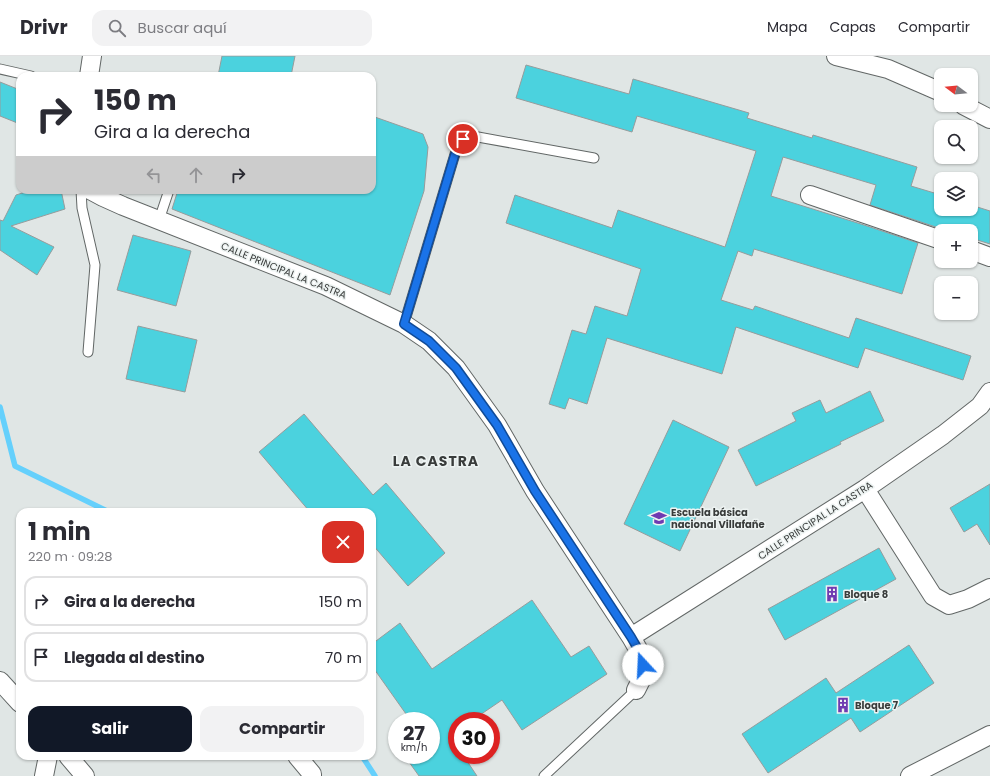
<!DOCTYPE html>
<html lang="es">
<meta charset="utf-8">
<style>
:root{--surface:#fff;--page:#f2f2f3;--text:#2b2b33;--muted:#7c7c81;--line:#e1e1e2;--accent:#111827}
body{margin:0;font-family:Poppins,sans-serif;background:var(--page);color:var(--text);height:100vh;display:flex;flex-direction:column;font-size:15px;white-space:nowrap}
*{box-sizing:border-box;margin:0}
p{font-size:13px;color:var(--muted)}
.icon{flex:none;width:22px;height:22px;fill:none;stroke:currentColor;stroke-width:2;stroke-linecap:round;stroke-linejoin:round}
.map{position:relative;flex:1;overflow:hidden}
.drawer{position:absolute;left:16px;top:452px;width:360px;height:252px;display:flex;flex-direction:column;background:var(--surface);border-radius:12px;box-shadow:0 1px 3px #0004}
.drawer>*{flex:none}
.top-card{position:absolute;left:16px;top:16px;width:360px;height:122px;border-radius:12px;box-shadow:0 1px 3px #0004;background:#fff;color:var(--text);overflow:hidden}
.needle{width:26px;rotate:286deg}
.controls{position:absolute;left:934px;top:12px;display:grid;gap:8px}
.controls a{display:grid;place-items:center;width:44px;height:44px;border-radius:8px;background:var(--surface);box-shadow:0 1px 3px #0004;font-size:20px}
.speed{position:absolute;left:388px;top:656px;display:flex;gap:8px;font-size:20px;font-weight:700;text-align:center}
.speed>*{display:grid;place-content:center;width:52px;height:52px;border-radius:50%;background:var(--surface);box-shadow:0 1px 3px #0004;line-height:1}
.speed small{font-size:10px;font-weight:400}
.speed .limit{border:6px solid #d22;background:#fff;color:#111}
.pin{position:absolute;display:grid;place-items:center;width:34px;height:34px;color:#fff;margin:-17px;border:2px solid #fff;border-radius:50%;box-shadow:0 1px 4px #0007}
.me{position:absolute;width:44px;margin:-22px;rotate:340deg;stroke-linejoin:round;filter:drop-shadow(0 0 3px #0008)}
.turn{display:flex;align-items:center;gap:14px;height:84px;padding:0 12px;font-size:18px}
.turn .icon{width:52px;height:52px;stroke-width:2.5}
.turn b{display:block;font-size:28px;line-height:34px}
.lanes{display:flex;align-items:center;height:38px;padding:0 12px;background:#0003;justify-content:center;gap:20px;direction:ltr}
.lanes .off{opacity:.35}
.round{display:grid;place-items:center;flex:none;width:42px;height:42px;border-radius:12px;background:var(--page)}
.overview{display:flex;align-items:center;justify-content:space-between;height:68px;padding:0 12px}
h1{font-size:24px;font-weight:700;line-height:30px}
.button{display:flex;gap:8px;margin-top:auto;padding:8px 12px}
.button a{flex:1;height:46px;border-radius:12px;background:var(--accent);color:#fff;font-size:16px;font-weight:700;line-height:46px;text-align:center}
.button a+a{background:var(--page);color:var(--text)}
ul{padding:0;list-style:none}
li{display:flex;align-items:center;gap:12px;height:50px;margin:0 8px 6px;padding:0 4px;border:2px solid var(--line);border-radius:12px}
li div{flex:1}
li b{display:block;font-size:15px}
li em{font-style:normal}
header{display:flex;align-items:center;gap:24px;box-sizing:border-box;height:56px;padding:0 20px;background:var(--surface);border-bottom:1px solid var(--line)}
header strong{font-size:19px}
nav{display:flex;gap:22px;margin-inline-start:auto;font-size:14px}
.search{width:280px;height:36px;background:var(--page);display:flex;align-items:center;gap:10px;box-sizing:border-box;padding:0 14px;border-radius:12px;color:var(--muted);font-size:15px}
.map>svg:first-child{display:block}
</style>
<header>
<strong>Drivr</strong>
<div class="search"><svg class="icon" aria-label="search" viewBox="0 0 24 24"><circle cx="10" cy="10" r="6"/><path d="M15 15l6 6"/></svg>Buscar aquí</div>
<nav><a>Mapa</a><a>Capas</a><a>Compartir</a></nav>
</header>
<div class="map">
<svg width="990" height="720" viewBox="0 0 990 720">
<rect width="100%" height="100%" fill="#e0e6e5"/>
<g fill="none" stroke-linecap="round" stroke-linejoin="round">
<path stroke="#65d0fc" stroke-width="5.5" d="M0 351 15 410 109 456
M362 700 375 720"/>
</g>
<path fill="#4bd2de" stroke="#969c9c" d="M222 0H295L291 20H218Z
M526 9 629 38 633 23 749 57 747 62 812 82 813 79 917 111 911 130 941 139V153H971V149L990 155V188L971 182V175H948L870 149 876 129 783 101 771 140 864 169 918 187 902 238 754 193 752 200 738 195 721 244 753 254 755 250 849 282 856 262 971 300 963 324 865 292 858 312 736 271 722 318 607 282 587 348 569 342 565 353 549 348 572 274 586 278 595 250 627 260 641 213 506 167 515 139 612 172 618 154 725 191 756 95 637 60 632 76 516 42Z
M0 26 20 34V68L0 60Z
M372 60 423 78 428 91 424 135 390 239 172 153 178 134H372Z
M32 134H61L65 153 11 170 54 191 37 219 0 194V164L3 165 16 139Z
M133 179 191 195 176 250 117 234Z
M138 270 197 284 185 336 126 323Z
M870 335 884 365 840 386 841 388 756 430 738 394 796 365 792 357 820 344 826 357Z
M304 358 373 439 386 427 445 497 408 530 372 488V456H310L259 396Z
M673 364 729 391 680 495 624 468Z
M990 428V489L977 468 964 476 950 452Z
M879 492 896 523 785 584 768 553Z
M532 544 571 601 589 590 607 618 522 674 502 644 471 665H457V699H463L477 720H419L404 699H431V665H411L372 610V588L400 567 432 613Z
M909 589 934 627 860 676 851 662 768 717 742 678 826 622 836 637Z"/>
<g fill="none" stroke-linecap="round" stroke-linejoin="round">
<g stroke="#626766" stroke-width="11">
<path id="lane" d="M0 13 31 20
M81 134 82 152 95 209 88 296
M159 164 169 134
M404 268 455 98 463 83 478 81 594 102
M544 720 636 634"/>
</g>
<g stroke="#626766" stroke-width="20">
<path id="street" d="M836 0 888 13 941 36
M89 20 92 0
M963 49 990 63
M90 134 103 141 123 150 326 230 404 268 429 285 456 312 497 369 535 435 631 581 642 600 644 618 636 634
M810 139 941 184
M971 194 990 201
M865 433 933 540 949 549 968 543 990 532
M631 581 865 433 943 379 980 350 990 336
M0 625 20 647
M68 700 85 720
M297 700 312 718V720
M44 720 48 700
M910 720 990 679"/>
</g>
<use href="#lane" stroke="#fff" stroke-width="9"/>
<use href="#street" stroke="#fff" stroke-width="18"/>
</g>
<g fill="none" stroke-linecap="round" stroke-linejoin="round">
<g stroke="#114b97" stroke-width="10">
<path id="route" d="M463 83 455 98 404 268 429 285 456 312 497 369 535 435 631 581 642 600 643 609"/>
</g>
<use href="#route" stroke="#1a73e8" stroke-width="7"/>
</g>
<defs>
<g id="school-bare" transform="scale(1.2)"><path d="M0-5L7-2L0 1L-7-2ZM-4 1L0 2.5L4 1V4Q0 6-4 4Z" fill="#6f3ab1" stroke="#edf3f2" stroke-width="2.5" paint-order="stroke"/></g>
<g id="building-bare" transform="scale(1.2)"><path d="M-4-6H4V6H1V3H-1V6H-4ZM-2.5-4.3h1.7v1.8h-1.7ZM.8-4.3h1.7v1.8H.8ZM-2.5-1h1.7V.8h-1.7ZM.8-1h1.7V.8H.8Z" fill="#6f3ab1" stroke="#edf3f2" stroke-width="2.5" paint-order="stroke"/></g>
</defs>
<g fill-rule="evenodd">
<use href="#school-bare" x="659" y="462"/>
<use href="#building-bare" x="832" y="538"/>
<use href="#building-bare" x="843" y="649"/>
</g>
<g text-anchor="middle" stroke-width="3" stroke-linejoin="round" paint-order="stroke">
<g font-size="10" fill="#393c3b" stroke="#edf3f2">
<text transform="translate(284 214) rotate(22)" y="4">CALLE PRINCIPAL LA CASTRA</text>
<text transform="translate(815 464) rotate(-33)" y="4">CALLE PRINCIPAL LA CASTRA</text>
</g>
<g font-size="10" font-weight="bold" fill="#393c3b" stroke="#edf3f2" text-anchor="start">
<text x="671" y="460">Escuela básica<tspan x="671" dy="12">nacional Villafañe</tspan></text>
<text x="844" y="542">Bloque 8</text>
<text x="855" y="653">Bloque 7</text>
</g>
<g font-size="14" font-weight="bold" letter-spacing="1" fill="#393c3b" stroke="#edf3f2">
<text x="436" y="410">LA CASTRA</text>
</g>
</g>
</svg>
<div class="controls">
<a><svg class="needle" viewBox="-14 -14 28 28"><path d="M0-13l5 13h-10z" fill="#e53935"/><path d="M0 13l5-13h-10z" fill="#7c7c81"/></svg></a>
<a><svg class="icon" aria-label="search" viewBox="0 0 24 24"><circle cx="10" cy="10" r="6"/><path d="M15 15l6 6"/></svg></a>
<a><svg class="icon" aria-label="layers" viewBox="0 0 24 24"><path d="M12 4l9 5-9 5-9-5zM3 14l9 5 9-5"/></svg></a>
<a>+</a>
<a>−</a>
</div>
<div class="speed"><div>27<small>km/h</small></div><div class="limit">30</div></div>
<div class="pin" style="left:463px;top:83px;background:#d93025"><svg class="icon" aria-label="arrive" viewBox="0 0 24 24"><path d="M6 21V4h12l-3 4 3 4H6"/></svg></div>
<svg class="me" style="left:643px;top:609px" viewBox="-20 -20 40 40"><circle r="19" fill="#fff"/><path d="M0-13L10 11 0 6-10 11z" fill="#1a73e8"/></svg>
<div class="top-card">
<div class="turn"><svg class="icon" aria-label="right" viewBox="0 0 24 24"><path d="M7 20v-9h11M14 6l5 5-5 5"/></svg><div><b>150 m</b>Gira a la derecha</div></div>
<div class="lanes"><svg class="icon off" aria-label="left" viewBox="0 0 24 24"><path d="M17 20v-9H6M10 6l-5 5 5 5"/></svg><svg class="icon off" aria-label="ahead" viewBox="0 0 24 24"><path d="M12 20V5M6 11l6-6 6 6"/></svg><svg class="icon" aria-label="right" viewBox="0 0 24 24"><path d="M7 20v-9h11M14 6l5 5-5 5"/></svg></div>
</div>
<section class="drawer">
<div class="overview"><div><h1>1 min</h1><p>220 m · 09:28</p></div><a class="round" style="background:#d93025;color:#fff"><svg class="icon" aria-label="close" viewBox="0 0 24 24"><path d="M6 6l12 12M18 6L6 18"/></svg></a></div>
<ul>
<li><svg class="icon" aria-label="right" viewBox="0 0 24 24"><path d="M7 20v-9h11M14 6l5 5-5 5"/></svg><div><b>Gira a la derecha</b></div><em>150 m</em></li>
<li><svg class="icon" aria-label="arrive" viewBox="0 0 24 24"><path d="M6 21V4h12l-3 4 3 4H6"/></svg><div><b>Llegada al destino</b></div><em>70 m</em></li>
</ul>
<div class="button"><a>Salir</a><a>Compartir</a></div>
</section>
</div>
